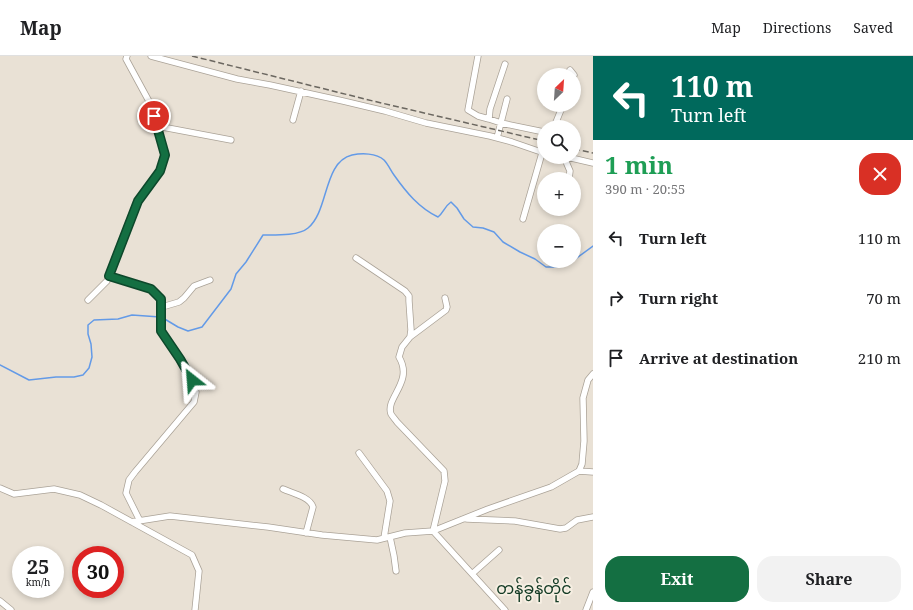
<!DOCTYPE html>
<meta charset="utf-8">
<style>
:root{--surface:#fff;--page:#f2f2f2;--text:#202124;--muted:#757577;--line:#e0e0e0;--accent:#146f42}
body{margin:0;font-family:"Noto Serif","Noto Sans Myanmar",serif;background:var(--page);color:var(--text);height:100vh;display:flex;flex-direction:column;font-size:15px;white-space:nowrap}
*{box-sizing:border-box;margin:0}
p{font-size:13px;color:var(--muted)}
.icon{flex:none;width:22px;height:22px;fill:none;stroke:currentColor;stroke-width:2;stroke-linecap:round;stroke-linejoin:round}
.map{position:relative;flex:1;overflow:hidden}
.drawer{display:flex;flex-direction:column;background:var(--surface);width:320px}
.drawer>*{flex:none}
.guide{background:#00695c;color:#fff;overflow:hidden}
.needle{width:26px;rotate:25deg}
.tools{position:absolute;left:537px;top:12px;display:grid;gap:8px}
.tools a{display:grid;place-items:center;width:44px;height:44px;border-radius:50%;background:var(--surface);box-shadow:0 2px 6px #0003;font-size:20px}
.speed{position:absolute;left:12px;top:490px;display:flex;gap:8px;font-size:20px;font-weight:700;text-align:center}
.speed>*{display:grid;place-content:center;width:52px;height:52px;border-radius:50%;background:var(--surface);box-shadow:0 2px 6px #0003;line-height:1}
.speed small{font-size:10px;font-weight:400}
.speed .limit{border:6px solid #d22;background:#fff;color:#111}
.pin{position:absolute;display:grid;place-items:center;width:34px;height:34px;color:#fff;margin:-17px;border:2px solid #fff;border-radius:50%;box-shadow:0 1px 4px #0007}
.me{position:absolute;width:44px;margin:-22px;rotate:332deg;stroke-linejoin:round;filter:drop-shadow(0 0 3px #0008)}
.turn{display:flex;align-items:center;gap:14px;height:84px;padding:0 12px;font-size:18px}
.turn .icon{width:52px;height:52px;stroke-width:2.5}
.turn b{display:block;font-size:28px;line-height:34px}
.round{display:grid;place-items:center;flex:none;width:42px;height:42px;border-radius:16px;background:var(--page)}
.head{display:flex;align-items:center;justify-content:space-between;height:68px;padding:0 12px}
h1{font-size:24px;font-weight:700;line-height:30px;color:#1e9e55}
.action{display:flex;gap:8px;margin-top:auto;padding:8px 12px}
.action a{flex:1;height:46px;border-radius:16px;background:var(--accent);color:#fff;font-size:16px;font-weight:700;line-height:46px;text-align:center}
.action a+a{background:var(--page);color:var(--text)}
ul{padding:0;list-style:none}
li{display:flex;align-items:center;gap:12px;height:60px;padding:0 12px}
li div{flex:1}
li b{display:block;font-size:15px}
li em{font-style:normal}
header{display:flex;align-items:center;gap:24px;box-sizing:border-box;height:56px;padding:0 20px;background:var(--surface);border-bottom:1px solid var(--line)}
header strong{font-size:19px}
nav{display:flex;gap:22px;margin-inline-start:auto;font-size:14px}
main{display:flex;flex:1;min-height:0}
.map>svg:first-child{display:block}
</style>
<header>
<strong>Map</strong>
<nav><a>Map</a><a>Directions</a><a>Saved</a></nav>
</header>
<main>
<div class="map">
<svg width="593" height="554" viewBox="0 0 593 554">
<rect width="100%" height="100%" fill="#e9e1d5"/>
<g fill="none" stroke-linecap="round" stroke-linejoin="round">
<path stroke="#639ae7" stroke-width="1.5" d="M574 204 593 190
M163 262 178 271 188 275 202 271 231 233 236 218 246 206 263 179C275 179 299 180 308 172 329 155 323 106 352 99 362 97 376 97 384 104 388 108 391 115 394 119 406 136 419 152 438 161 444 156 444 151 451 146L457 152 464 163 473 171 483 172 494 176 503 186 520 196 535 203 546 211H556L572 205
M0 309 29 324 56 321H74L83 319 89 312 92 301 91 288 88 278V269L94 264 118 263 132 259 160 261"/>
<g stroke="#aaa297" stroke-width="7">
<path id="minor" d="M151 0 237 23 270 29 343 45 385 55 426 67 490 80 512 86 544 97
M478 0 468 54 478 60 489 63 501 67 544 76
M570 14 574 19
M489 63 490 53 505 8
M293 64 301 35
M157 70 231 84
M554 71 563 49
M497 82 507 43
M564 101 570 115 569 123
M567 101 593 107
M523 163 542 97
M356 202 405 235 409 240V245L411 274 410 281 402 291 399 301C414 326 385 342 391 358 392 360 395 363 397 366L444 415 445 425 433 475
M109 220 151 233 161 243V275L180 303 192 324 196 336 194 346 135 416 129 424 126 437 140 465
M88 244 107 225 138 145 160 115 165 99 151 49 126 3 127 0
M162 251 179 246 184 242 194 230 210 224
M410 281 446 254 447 251 445 242
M359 397 387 435 390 445 384 482
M579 415 593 416
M0 432 14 438 54 433 80 439 101 449 192 499 199 515 195 554
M283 433C292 437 310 441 313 451L306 477
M467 463 515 465 560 473 566 472 577 464 593 461
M132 466 170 460 268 471 322 479 377 484 405 477 433 475 488 453 551 431 579 415 582 408 584 385 583 342 588 324 593 318
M433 475 505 554
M390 481 394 500 396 515
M473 517 499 494
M0 545 11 554
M586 554 593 536"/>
</g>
<use href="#minor" stroke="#fff" stroke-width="5.5"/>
<path stroke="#6b6760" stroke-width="1.5" stroke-dasharray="6 3" stroke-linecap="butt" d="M192 0 373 45 544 85
M574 93 593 97"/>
</g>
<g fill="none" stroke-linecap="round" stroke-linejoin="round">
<g stroke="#0d482b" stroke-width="10">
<path id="route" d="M154 60 165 99 160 115 138 145 109 220 151 233 161 243V275L180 303 192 324"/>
</g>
<use href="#route" stroke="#146f42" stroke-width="7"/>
</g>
<g text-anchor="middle" stroke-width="4" stroke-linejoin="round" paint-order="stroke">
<g font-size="16" fill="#123a24" stroke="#f6eee2">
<text x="534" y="538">တန်ခွန်တိုင်</text>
</g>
</g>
</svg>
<div class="tools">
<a><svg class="needle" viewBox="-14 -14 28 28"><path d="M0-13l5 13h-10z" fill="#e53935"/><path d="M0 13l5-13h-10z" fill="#757577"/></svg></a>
<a><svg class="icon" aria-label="search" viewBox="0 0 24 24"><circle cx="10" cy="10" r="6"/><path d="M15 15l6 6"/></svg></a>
<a>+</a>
<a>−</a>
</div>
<div class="speed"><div>25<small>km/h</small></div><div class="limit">30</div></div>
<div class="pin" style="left:154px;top:60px;background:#d93025"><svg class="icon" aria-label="arrive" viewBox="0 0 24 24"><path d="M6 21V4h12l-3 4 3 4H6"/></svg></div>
<svg class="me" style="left:192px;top:324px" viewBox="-20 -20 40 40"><path d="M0-17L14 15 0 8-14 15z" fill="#146f42" stroke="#fff" stroke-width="4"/></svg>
</div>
<section class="drawer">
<div class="guide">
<div class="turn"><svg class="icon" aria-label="left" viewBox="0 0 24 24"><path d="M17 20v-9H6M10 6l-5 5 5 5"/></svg><div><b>110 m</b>Turn left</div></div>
</div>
<div class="head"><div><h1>1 min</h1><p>390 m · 20:55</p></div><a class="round" style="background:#d93025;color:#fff"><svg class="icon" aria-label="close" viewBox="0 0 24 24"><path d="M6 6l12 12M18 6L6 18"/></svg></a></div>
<ul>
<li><svg class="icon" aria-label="left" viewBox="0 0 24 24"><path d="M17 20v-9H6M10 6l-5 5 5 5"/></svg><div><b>Turn left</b></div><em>110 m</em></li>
<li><svg class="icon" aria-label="right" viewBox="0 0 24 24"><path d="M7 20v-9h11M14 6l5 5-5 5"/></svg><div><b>Turn right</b></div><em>70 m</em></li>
<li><svg class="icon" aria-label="arrive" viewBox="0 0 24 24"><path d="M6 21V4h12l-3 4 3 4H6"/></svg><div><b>Arrive at destination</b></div><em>210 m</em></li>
</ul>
<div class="action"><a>Exit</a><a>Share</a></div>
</section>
</main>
